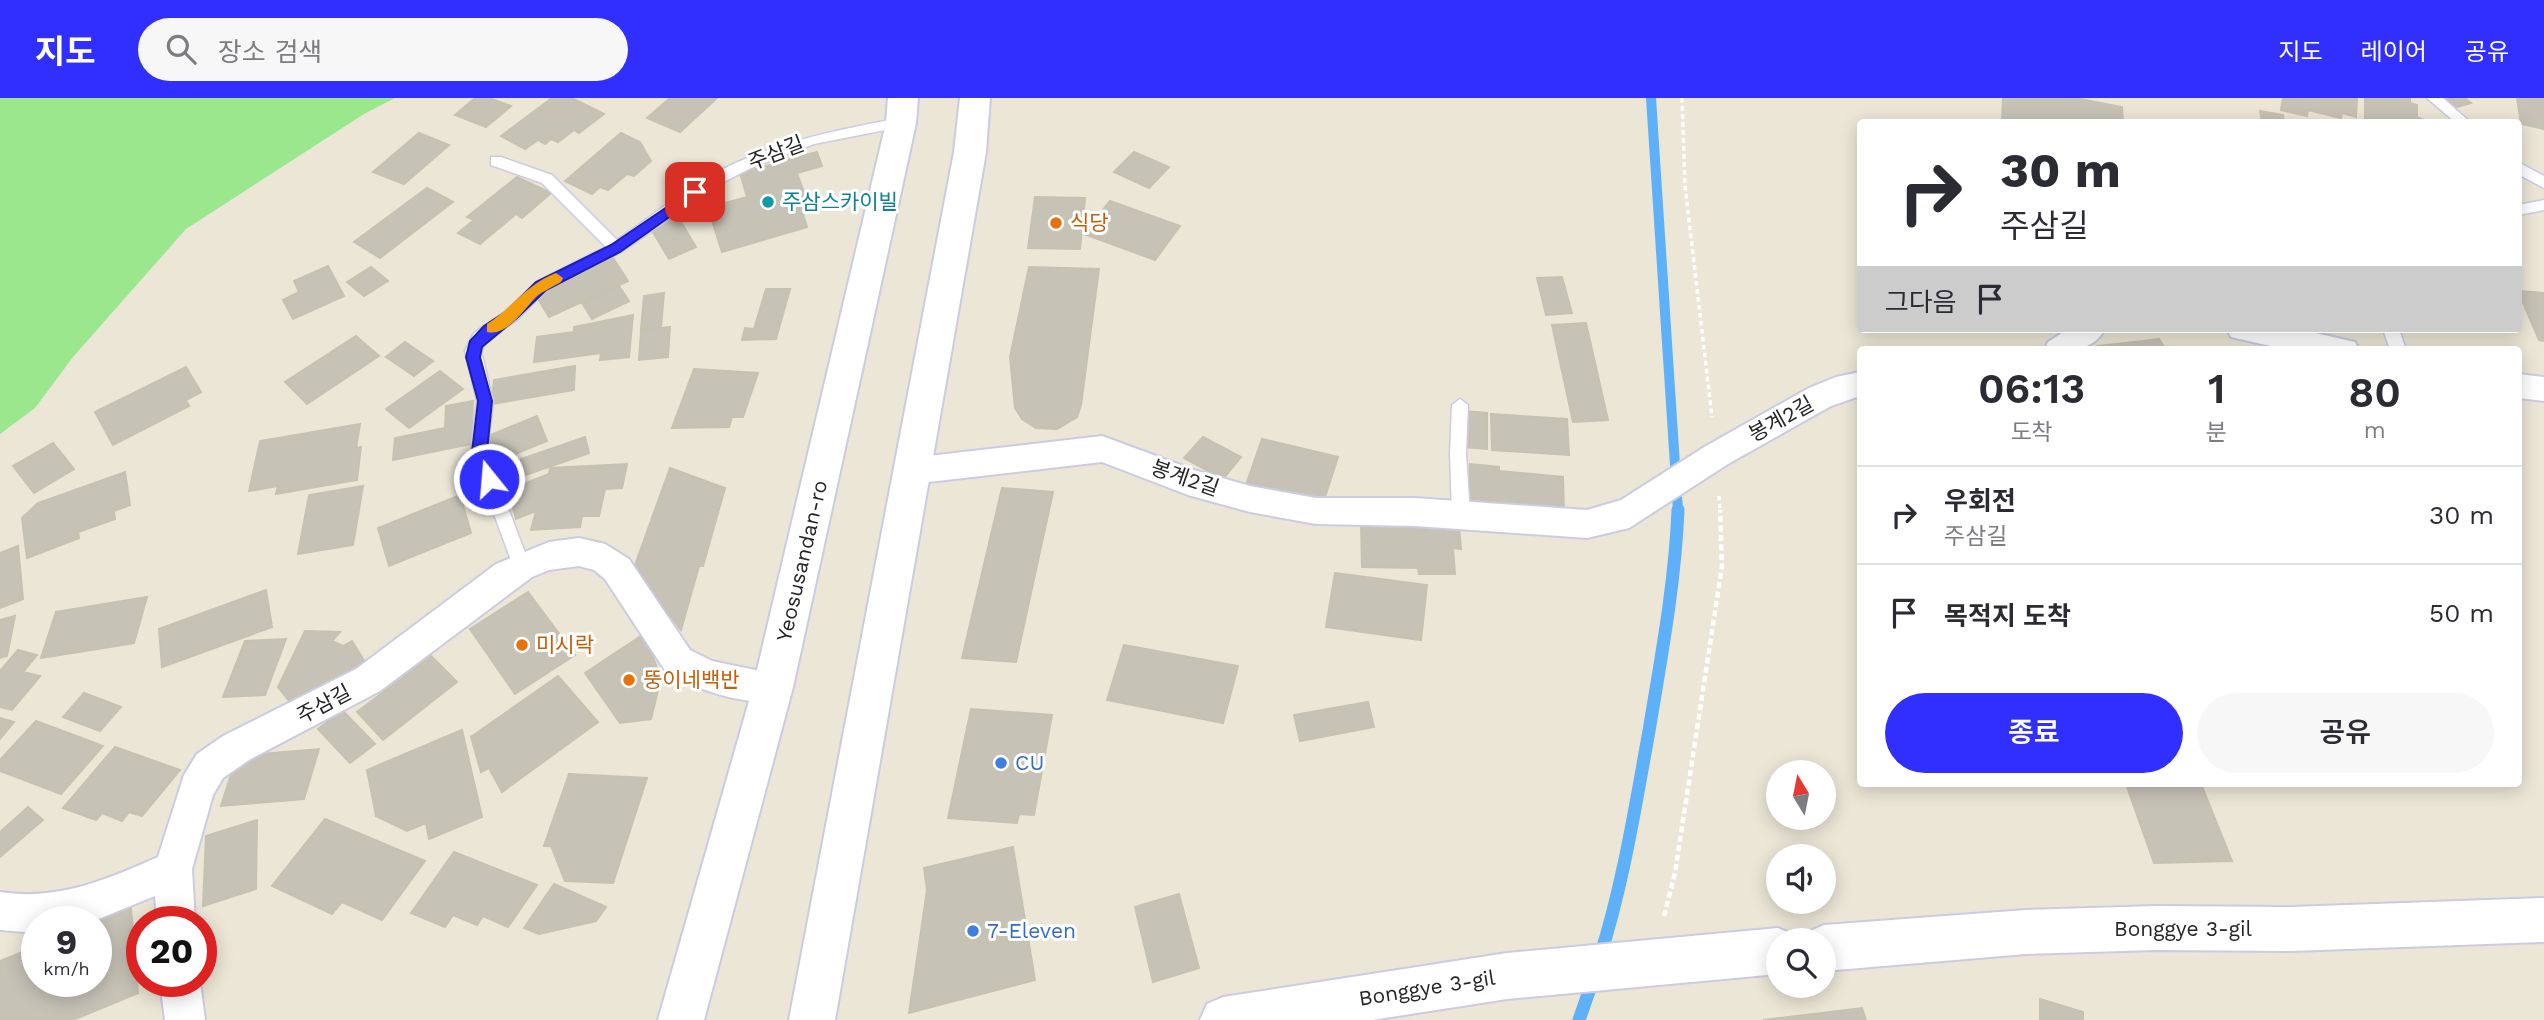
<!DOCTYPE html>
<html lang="ko">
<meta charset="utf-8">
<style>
:root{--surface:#fff;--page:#f7f7f7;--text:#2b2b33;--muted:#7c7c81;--line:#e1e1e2;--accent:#302fff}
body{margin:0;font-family:"Work Sans","Noto Sans KR",sans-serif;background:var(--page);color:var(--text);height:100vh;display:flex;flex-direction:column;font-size:26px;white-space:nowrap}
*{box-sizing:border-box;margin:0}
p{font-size:23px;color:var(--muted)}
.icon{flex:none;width:38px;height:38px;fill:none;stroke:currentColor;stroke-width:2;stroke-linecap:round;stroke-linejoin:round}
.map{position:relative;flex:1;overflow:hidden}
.details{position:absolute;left:1857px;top:248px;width:665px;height:441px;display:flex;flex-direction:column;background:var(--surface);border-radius:7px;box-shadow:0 4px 18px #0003}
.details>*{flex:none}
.banner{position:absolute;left:1857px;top:21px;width:665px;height:214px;border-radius:7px;box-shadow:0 4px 18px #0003;background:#fff;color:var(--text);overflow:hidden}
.needle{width:46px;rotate:350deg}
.controls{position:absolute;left:1766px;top:662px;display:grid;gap:14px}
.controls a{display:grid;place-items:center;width:70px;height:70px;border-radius:50%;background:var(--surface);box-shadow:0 4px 18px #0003;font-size:35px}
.speed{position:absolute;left:21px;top:808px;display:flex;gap:14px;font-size:35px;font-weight:700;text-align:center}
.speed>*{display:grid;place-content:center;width:91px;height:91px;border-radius:50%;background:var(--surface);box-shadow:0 4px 18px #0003;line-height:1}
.speed small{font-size:18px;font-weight:400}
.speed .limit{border:10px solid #d22;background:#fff;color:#111}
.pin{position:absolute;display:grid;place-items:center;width:60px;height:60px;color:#fff;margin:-30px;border-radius:14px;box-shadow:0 4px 10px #0006}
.me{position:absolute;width:77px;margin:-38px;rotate:343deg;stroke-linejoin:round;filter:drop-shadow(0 0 5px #0008)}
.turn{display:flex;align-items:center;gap:24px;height:147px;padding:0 28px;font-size:32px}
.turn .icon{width:91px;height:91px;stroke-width:2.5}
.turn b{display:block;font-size:49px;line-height:60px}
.then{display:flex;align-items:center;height:66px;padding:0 28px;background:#0003;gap:14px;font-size:26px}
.eta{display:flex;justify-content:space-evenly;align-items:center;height:119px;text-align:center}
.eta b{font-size:42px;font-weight:600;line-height:49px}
.action{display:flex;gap:14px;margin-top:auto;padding:14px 28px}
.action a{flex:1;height:80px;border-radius:42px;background:var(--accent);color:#fff;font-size:28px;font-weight:600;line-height:80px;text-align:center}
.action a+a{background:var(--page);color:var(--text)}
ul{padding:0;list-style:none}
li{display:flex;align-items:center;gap:21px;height:98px;padding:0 28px;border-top:2px solid var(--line)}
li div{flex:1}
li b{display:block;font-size:26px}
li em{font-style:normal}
header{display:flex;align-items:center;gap:42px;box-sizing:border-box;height:98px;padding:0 35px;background:var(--accent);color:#fff}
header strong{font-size:33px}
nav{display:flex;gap:38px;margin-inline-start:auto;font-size:24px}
.search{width:490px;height:63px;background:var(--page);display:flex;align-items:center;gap:18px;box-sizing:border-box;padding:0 24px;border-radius:38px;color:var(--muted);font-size:26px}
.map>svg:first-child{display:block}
</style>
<header>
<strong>지도</strong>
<div class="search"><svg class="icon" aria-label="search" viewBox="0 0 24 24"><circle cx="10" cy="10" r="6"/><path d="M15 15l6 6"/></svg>장소 검색</div>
<nav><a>지도</a><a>레이어</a><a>공유</a></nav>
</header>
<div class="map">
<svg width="2544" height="922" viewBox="0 0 2544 922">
<rect width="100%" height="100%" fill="#ebe6d6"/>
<path fill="#9ae78d" d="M0 0H395L364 16 186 131 73 259 35 310 0 336Z"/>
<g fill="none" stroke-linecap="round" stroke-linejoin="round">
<path stroke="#5eb1f8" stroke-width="10" d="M1651 0 1678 413"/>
<path stroke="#5eb1f8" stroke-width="13" d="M1599 862C1623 787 1635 710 1649 633 1661 560 1675 486 1678 412
M1579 922 1594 879"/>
</g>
<path fill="#c6c2b6" stroke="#c6c2b0" stroke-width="2" d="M475 0H489L511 8 486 29 455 17Z
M552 0H572L604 16 579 35 574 32 558 44 551 41 545 46 538 42 525 51 501 38Z
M670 0H717L680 34 647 20Z
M2003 0H2075L2122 9 2123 24H2002Z
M2283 0H2357L2356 19 2342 15 2341 20 2308 12 2307 18 2281 12Z
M2365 0H2410V5L2417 7V19L2428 24H2365Z
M2446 0H2465L2471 5 2457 9Z
M2517 0H2544V31L2521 26Z
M2260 13 2283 17 2284 24H2262Z
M419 35 449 47 404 86 373 74Z
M621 35 640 44 651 63 634 78 627 76 608 92 600 89 592 96 565 83Z
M817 54 822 68 797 75 810 111 802 113 807 129 722 154 708 110 747 99 740 75Z
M1134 54 1169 69 1149 90 1114 74Z
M517 79 551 95 522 120 516 116 480 146 458 135 474 122 467 119Z
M427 90 453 104 380 160 354 144Z
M1035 99 1085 100 1080 151 1028 150Z
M1110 103 1180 128 1155 162 1084 136Z
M678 119 696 149 669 161 651 131Z
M613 160 628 183 549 219 535 196Z
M328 168 344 198 293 221 283 202 299 194 294 183Z
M371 169 388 183 364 198 347 184Z
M1029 169 1099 171 1081 307 1077 319 1057 331 1036 330 1022 321 1015 310 1010 259Z
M1562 179 1572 215 1546 217 1537 180Z
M619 188 629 203 592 221 582 205Z
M766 191H790L776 241 742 242 745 230 754 231Z
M2518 193 2544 195V243L2539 242Z
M664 195 661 229 641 231 644 198Z
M633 217 629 259 600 262 601 255 534 264 537 239 574 234V229Z
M1586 225 1608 322 1573 324 1552 227Z
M670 229 668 259 639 262 641 233Z
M356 238 379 258 307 306 285 284Z
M2159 241 2166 252H2100L2098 248Z
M405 244 433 263 414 278 386 259Z
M575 268 574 292 492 306 494 282Z
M186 269 201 294 186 302 189 308 113 347 95 314Z
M694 271 758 275 743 319H732L729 329 672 330Z
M440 273 463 291 409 330 386 311Z
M473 303 471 346 393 362 395 340 445 330 446 308Z
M1464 313 1487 315V351L1464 349Z
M1491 316 1567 321 1569 357 1492 352Z
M537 318 547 343 498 363 488 338Z
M360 326 356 350 361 349 357 382 276 396 278 388 249 393 260 343Z
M585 339 589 355 514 381 510 365Z
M1203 339 1241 359 1223 381 1184 360Z
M1262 341 1338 359 1323 405 1246 387Z
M53 345 74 371 34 395 13 368Z
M627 366 622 390 605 391 599 418H582L580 429 531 432 536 413 516 421 508 392 549 376 550 370Z
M1470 366 1499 369V373L1563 379 1564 415 1469 407Z
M670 370 725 390 703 468H699L681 532 634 470Z
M125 374 130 407 114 413 115 421 78 434 79 440 27 460 22 420 38 405Z
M363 388 353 447 298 456 309 397Z
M1002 390 1053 394 1016 564 962 560Z
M460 397 471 435 389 468 378 430Z
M1361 426 1459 428 1461 451 1453 450 1455 476H1419L1418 470 1362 469Z
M18 448 23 501 0 510V455Z
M1335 475 1427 487 1421 542 1326 529Z
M266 492 272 529 162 569 159 531Z
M528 494 575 557 515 596 470 531Z
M147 499 134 545 41 560 56 514Z
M15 518 7 558 0 560V522Z
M305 533 340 534 332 543 343 548 352 543 365 564 290 604 278 589Z
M644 536 661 580 651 621 620 625 585 575Z
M286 541 265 597 223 599 245 543Z
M1124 547 1238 568 1223 625 1107 602Z
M18 552 37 557 23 574 40 578 12 612 0 609V573Z
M431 558 457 584 383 642 357 614Z
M558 578 598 624 502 694 489 670 481 674 471 639Z
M84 595 121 609 100 633 63 619Z
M1368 604 1374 629 1300 643 1294 617Z
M971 611 1052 617 1034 717 1019 716 1017 725 948 720Z
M342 612 375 646 350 665 318 631Z
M0 620 14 624 0 641Z
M36 623 103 648 61 696 0 673V662Z
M462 632 482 719 429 741 426 725 407 733 376 718 367 672Z
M115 649 180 672 142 718 129 714 122 723 102 715 96 722 63 710Z
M319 651 304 701 221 708 237 658Z
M569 676 647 680 613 785 565 783 551 748H544Z
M2126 686H2201L2232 763 2154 765Z
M28 709 43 722 0 759V734Z
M325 721 425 763 382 822 342 804 332 816 272 788Z
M257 722 256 791 203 808 206 738Z
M1013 749 1035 882 909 915 927 792 924 770Z
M454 754 537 787 508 829 483 818 477 827 453 817 445 829 411 815Z
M554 786 606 809 596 823 539 836 524 830Z
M1179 796 1199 870 1153 884 1135 809Z
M131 810 138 895 73 922H0V863L37 848V884H96L95 824Z
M2040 901 2083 914V922H2040Z
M1862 910 1866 922H1763Z"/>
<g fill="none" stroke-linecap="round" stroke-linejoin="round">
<g stroke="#cbcbe2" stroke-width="3">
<path id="lane" d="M2427 0H2443L2470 24H2455Z
M901 20 906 22V28L814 46 753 69 718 87 621 154 546 192 518 221 486 243 481 253 493 303 487 354 530 468 527 473H515L471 354 477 303 465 253 474 235 506 213 536 184 606 149 542 85 491 67V59H501L552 77 617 142C658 114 698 80 745 61 795 40 847 30 901 20Z
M2518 64 2544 78V90L2518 76Z
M2544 102V112L2518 117V107Z
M2383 231H2399L2406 252H2390Z
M1460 301 1468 307 1466 356 1470 416 1467 421H1455L1452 416 1450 356 1452 307Z"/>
</g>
<g stroke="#cbcbe2" stroke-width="4">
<path id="street" d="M2068 231H2105C2092 255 2068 252 2044 252L2048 244Z
M2227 231H2298L2355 244 2359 252H2288L2231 239Z
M1860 274V298L1831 308 1728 366 1629 430 1587 440 1415 428 1316 426 1250 414 1188 397 1102 364 911 386 900 382 895 373 900 364 911 360 1102 338 1194 372 1250 388 1316 400H1415L1587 412 1621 402 1706 348 1809 290 1836 279Z
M2518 276 2544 279V303L2518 300Z
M579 440 605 446 629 461 690 552 712 563 785 578 791 589 785 600C754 612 694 591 666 574L605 481 594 472 579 468 549 472 532 479 380 593 249 662 223 680 213 697 192 771 195 824H157L155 798 91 824H37V835L0 832V794C57 803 106 782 158 759L184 677 197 656 223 638 356 571 496 466 549 444Z
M160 884H200L205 922H165Z"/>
</g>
<g stroke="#cbcbe2" stroke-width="4">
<path id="secondary" d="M888 0H918L916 25 793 589 704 922H658L753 589 886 25Z
M960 0H990L986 54 835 922H789L954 54Z
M2544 800V844L2291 853 2156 852 2026 856 1824 873V842H1805L1808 834 1824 827 2026 812 2156 808 2291 809Z
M1778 830 1794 837 1796 842H1778V876L1507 901 1372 922H1200L1207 906 1223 899 1507 855Z"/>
</g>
<path stroke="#fff" stroke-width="3.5" stroke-dasharray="4.5 3.5" stroke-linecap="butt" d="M1682 0 1685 88 1712 319
M1719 398 1720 413"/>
<path stroke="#fff" stroke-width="4.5" stroke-dasharray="6 3.5" stroke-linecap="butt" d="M1664 818 1675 775 1722 468 1720 412"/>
<use href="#lane" fill="#fff" fill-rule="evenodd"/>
<use href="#street" fill="#fff" fill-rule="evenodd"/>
<use href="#secondary" fill="#fff" fill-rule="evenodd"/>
</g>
<path fill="#302fff" stroke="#1f1fa6" stroke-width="2" d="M695 90 701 94 699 98 620 154 546 192 517 220 482 249 480 259 492 303 487 354 496 381 489 388 483 386 472 354 478 303 466 259 470 243 484 228 507 213 536 184 611 147Z"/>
<path fill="#f59e0b" d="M556 175 563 180 561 184C553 189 543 193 536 199 524 211 507 239 487 234V226C511 211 528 185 556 175Z"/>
<circle fill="#0f9aa8" stroke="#fff" stroke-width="2.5" cx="768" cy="104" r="7"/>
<g fill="#e8710a" stroke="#fff" stroke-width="2.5">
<circle cx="1056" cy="125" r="7"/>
<circle cx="522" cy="547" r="7"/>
<circle cx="629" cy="582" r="7"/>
</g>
<g fill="#3f7fe0" stroke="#fff" stroke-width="2.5">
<circle cx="1001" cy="665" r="7"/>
<circle cx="973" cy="833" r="7"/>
</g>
<g text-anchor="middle" stroke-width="6" stroke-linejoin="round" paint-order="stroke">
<g font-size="21" fill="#262626" stroke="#fff">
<text transform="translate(776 55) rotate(-21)" y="7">주삼길</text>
<text transform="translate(1781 321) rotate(-29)" y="7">봉계2길</text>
<text transform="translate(1185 380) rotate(19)" y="7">봉계2길</text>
<text transform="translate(802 463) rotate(-77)" y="7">Yeosusandan-ro</text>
<text transform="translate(324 606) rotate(-28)" y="7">주삼길</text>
<text x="2183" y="838">Bonggye 3-gil</text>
<text transform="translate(1427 890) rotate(-9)" y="7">Bonggye 3-gil</text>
</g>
<g font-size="21" fill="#0d838f" stroke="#fff" text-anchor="start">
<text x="782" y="111">주삼스카이빌</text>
</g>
<g font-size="21" fill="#c56008" stroke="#fff" text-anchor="start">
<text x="1070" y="132">식당</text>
<text x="536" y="554">미시락</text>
<text x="643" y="589">뚱이네백반</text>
</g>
<g font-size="21" fill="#366cbe" stroke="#fff" text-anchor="start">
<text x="1015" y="672">CU</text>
<text x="987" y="840">7-Eleven</text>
</g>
</g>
</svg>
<div class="controls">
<a><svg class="needle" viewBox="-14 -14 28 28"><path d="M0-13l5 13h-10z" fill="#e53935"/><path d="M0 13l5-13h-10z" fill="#7c7c81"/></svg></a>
<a><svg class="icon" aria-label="sound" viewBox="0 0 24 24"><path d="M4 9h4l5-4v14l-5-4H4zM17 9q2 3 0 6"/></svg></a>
<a><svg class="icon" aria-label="search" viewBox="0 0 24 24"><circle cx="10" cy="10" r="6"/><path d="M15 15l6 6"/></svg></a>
</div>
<div class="speed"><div>9<small>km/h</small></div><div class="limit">20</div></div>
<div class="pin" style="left:695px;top:94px;background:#d93025"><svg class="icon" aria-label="arrive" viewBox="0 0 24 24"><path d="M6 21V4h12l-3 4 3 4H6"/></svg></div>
<svg class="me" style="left:489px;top:381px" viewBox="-20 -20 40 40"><circle r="17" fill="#302fff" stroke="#fff" stroke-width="3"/><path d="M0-11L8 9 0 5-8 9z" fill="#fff"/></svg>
<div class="banner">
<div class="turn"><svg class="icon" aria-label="right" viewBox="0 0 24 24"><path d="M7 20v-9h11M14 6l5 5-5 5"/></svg><div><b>30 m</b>주삼길</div></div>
<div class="then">그다음<svg class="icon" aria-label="arrive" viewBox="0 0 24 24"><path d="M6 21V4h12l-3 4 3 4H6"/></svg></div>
</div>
<section class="details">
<div class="eta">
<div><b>06:13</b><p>도착</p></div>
<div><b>1</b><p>분</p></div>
<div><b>80</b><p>m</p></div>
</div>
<ul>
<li><svg class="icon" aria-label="right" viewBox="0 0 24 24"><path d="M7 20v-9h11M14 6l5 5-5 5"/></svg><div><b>우회전</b><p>주삼길</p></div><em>30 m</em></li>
<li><svg class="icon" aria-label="arrive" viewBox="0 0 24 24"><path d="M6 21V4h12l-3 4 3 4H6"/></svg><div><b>목적지 도착</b></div><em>50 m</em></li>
</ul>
<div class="action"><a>종료</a><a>공유</a></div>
</section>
</div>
